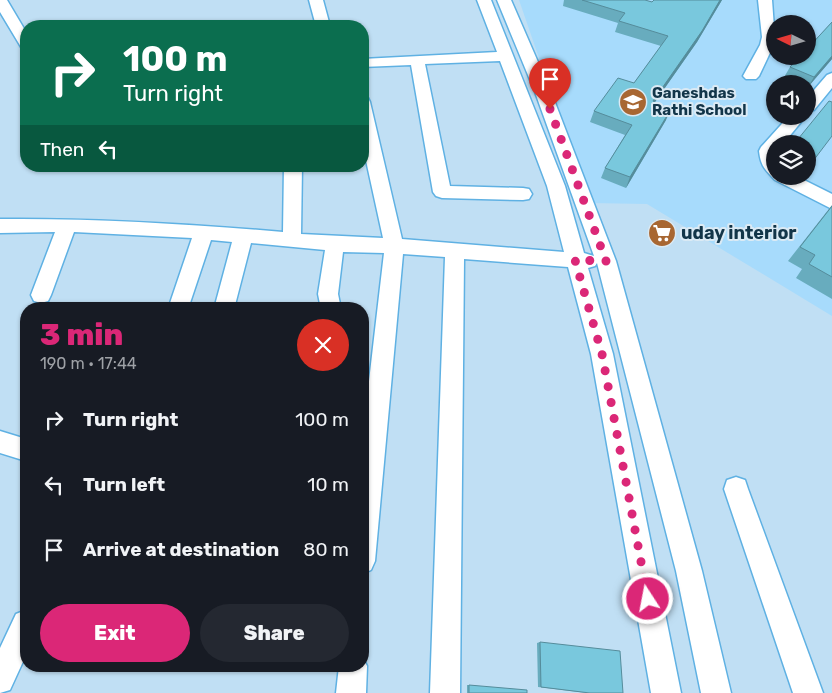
<!DOCTYPE html>
<meta charset="utf-8">
<style>
:root{--surface:#171b24;--page:#242831;--text:#f1f3f6;--muted:#9ea1a6;--accent:#db2777}
body{margin:0;font-family:Rubik,sans-serif;background:var(--page);color:var(--text);height:100vh;display:flex;flex-direction:column;font-size:19px;white-space:nowrap}
*{box-sizing:border-box;margin:0}
p{font-size:16px;color:var(--muted)}
.icon{flex:none;width:28px;height:28px;fill:none;stroke:currentColor;stroke-width:2;stroke-linecap:round;stroke-linejoin:round}
.map{position:relative;flex:1;overflow:hidden}
.sheet{position:absolute;left:20px;top:302px;width:349px;height:370px;display:flex;flex-direction:column;background:var(--surface);border-radius:20px;box-shadow:0 1px 4px #0004}
.sheet>*{flex:none}
.top-card{position:absolute;left:20px;top:20px;width:349px;height:152px;border-radius:20px;box-shadow:0 1px 4px #0004;background:#0b6e4f;color:#fff;overflow:hidden}
.needle{width:32px;rotate:275deg}
.buttons{position:absolute;left:766px;top:15px;display:grid;gap:10px}
.buttons a{display:grid;place-items:center;width:50px;height:50px;border-radius:50%;background:var(--surface);box-shadow:0 1px 4px #0004;font-size:25px}
.pin{position:absolute;display:grid;place-items:center;width:42px;height:42px;color:#fff;margin:-51px -21px;border-radius:50% 50% 50% 0;rotate:-45deg;box-shadow:0 0 5px #0007}
.pin .icon{rotate:45deg}
.me{position:absolute;width:55px;margin:-28px;rotate:349deg;stroke-linejoin:round;filter:drop-shadow(0 0 4px #0008)}
.turn{display:flex;align-items:center;gap:18px;height:105px;padding:0 20px;font-size:22px}
.turn .icon{width:65px;height:65px;stroke-width:2.5}
.turn b{display:block;font-size:35px;line-height:42px}
.then{display:flex;align-items:center;height:48px;padding:0 20px;background:#0003;gap:10px;font-size:19px}
.round{display:grid;place-items:center;flex:none;width:52px;height:52px;border-radius:26px;background:var(--page)}
.summary{display:flex;align-items:center;justify-content:space-between;height:85px;padding:0 20px}
h1{font-size:30px;font-weight:800;line-height:38px;color:var(--accent)}
.button{display:flex;gap:10px;margin-top:auto;padding:10px 20px}
.button a{flex:1;height:58px;border-radius:30px;background:var(--accent);color:#fff;font-size:20px;font-weight:800;line-height:58px;text-align:center}
.button a+a{background:var(--page);color:var(--text)}
ul{padding:0;list-style:none}
li{display:flex;align-items:center;gap:15px;height:65px;padding:0 20px}
li div{flex:1}
li b{display:block;font-size:19px}
li em{font-style:normal}
.map>svg:first-child{display:block}
</style>
<div class="map">
<svg width="832" height="693" viewBox="0 0 832 693">
<rect width="100%" height="100%" fill="#c0dff4"/>
<path fill="#a7dbfc" fill-rule="evenodd" d="M519 0H832V316L647 204 589 203ZM775 24H808V56H775ZM775 84H808V116H775ZM775 144H808V176H775Z"/>
<g fill="none" stroke-linecap="round" stroke-linejoin="round">
<g stroke="#5fb1e3" stroke-width="3">
<path id="minor" d="M0 0H7L26 32V48L21 47 0 12Z
M309 0H323L330 26H316Z
M477 0H491L565 186 584 253 594 256 535 92 497 0H511L551 92 616 261 702 571 731 693H701L676 571 597 263 595 266 588 268 613 354 681 693H651L591 354 568 267 464 259 460 693H430L445 257 403 254 375 561 371 570 362 574V441L384 253 343 252 338 294 341 309H321L318 294 325 250 251 243 234 309H214L232 242 211 240 188 309H168L192 238 74 232 51 295 48 301 41 303 34 301 31 295 55 232 0 233V219C95 218 189 224 283 232L284 166H302L301 234 383 238 362 142V97L368 98 370 102 402 239 564 252 547 186 500 61 425 64 450 186 523 188 529 189 532 194 529 199 523 200 442 198 436 196 433 192 411 65 362 67V59L497 52Z
M758 0H772L775 42 759 76 756 79H746L743 76 760 45 762 37Z
M832 73V88L814 110 808 111V97L827 75Z
M789 116H806L783 144H775V176H796L832 194V209L775 180C765 169 761 167 759 151L761 147Z
M0 431 26 439V461L0 453Z
M736 477 745 480 748 489 823 693H793L724 489 727 480Z
M26 610V655L10 690 0 693V648L16 614Z
M362 656 367 666 366 693H336L339 666H362Z"/>
</g>
<use href="#minor" fill="#fff" fill-rule="evenodd"/>
</g>
<path fill="#68acbe" d="M564 0H645L652 2 654 0H722L697 42 655 102V104L666 120 626 188 601 178 605 168 625 135 590 122 594 111 634 83 661 46 615 32 618 23 563 6Z
M832 22V59L808 87V84H793L783 79 790 67Z
M832 205V299L796 278 802 269 788 261Z
M540 642 587 693 538 687 537 643Z
M467 685H469L527 693H467Z"/>
<path fill="#558c9b" d="M720 0H722L697 42 655 102 653 101Z
M832 56V59L808 87 814 77Z
M671 109 666 120 626 188 630 177Z"/>
<path fill="#79c8dd" stroke="#558c9b" d="M582 0H645L652 2 654 0H720L702 31 653 101 655 102 654 103 671 109 630 177 605 168 632 125 594 111 618 78 634 83 668 36 619 21 625 13Z
M832 22V56L814 77 790 67 800 56H808V48Z
M829 101 832 102V136L810 165 808 164V144H794Z
M832 206V277L809 264 815 255 800 247Z
M540 642 620 651 623 693H590L541 687Z
M469 685 527 690V693H469Z"/>
<g fill="none" stroke-linecap="round" stroke-linejoin="round">
<path stroke="#db2777" stroke-width="9" stroke-dasharray="0 16.2" d="M550 109 606 261 575 260 602 354 648 599"/>
</g>
<defs>
<g id="school-disc" transform="scale(1.4375)"><circle r="9.5" fill="#a86732" stroke="#dbeaf4"/><path d="M0-5L7-2L0 1L-7-2ZM-4 1L0 2.5L4 1V4Q0 6-4 4Z" fill="#fff"/></g>
<g id="supermarket-disc" transform="scale(1.4375)"><circle r="9.5" fill="#a86732" stroke="#dbeaf4"/><path d="M-6-5.5h2.5l.6 2H6L4.5 2H-2.5L-4.4-4H-6ZM-1.5 3.2a1.3 1.3 0 1 0 .1 0ZM3 3.2a1.3 1.3 0 1 0 .1 0Z" fill="#fff"/></g>
</defs>
<g fill-rule="evenodd">
<use href="#school-disc" x="633" y="102"/>
<use href="#supermarket-disc" x="662" y="233"/>
</g>
<g text-anchor="middle" stroke-width="4" stroke-linejoin="round" paint-order="stroke">
<g font-size="15" font-weight="bold" fill="#123549" stroke="#dbeaf4" text-anchor="start">
<text x="652" y="98">Ganeshdas<tspan x="652" dy="17">Rathi School</tspan></text>
</g>
<g font-size="18" font-weight="bold" fill="#123549" stroke="#dbeaf4" text-anchor="start">
<text x="681" y="239">uday interior</text>
</g>
</g>
</svg>
<div class="buttons">
<a><svg class="needle" viewBox="-14 -14 28 28"><path d="M0-13l5 13h-10z" fill="#e53935"/><path d="M0 13l5-13h-10z" fill="#9ea1a6"/></svg></a>
<a><svg class="icon" aria-label="sound" viewBox="0 0 24 24"><path d="M4 9h4l5-4v14l-5-4H4zM17 9q2 3 0 6"/></svg></a>
<a><svg class="icon" aria-label="layers" viewBox="0 0 24 24"><path d="M12 4l9 5-9 5-9-5zM3 14l9 5 9-5"/></svg></a>
</div>
<div class="pin" style="left:550px;top:109px;background:#d93025"><svg class="icon" aria-label="arrive" viewBox="0 0 24 24"><path d="M6 21V4h12l-3 4 3 4H6"/></svg></div>
<svg class="me" style="left:648px;top:599px" viewBox="-20 -20 40 40"><circle r="17" fill="#db2777" stroke="#fff" stroke-width="3"/><path d="M0-11L8 9 0 5-8 9z" fill="#fff"/></svg>
<div class="top-card">
<div class="turn"><svg class="icon" aria-label="right" viewBox="0 0 24 24"><path d="M7 20v-9h11M14 6l5 5-5 5"/></svg><div><b>100 m</b>Turn right</div></div>
<div class="then">Then<svg class="icon" aria-label="left" viewBox="0 0 24 24"><path d="M17 20v-9H6M10 6l-5 5 5 5"/></svg></div>
</div>
<section class="sheet">
<div class="summary"><div><h1>3 min</h1><p>190 m · 17:44</p></div><a class="round" style="background:#d93025;color:#fff"><svg class="icon" aria-label="close" viewBox="0 0 24 24"><path d="M6 6l12 12M18 6L6 18"/></svg></a></div>
<ul>
<li><svg class="icon" aria-label="right" viewBox="0 0 24 24"><path d="M7 20v-9h11M14 6l5 5-5 5"/></svg><div><b>Turn right</b></div><em>100 m</em></li>
<li><svg class="icon" aria-label="left" viewBox="0 0 24 24"><path d="M17 20v-9H6M10 6l-5 5 5 5"/></svg><div><b>Turn left</b></div><em>10 m</em></li>
<li><svg class="icon" aria-label="arrive" viewBox="0 0 24 24"><path d="M6 21V4h12l-3 4 3 4H6"/></svg><div><b>Arrive at destination</b></div><em>80 m</em></li>
</ul>
<div class="button"><a>Exit</a><a>Share</a></div>
</section>
</div>
